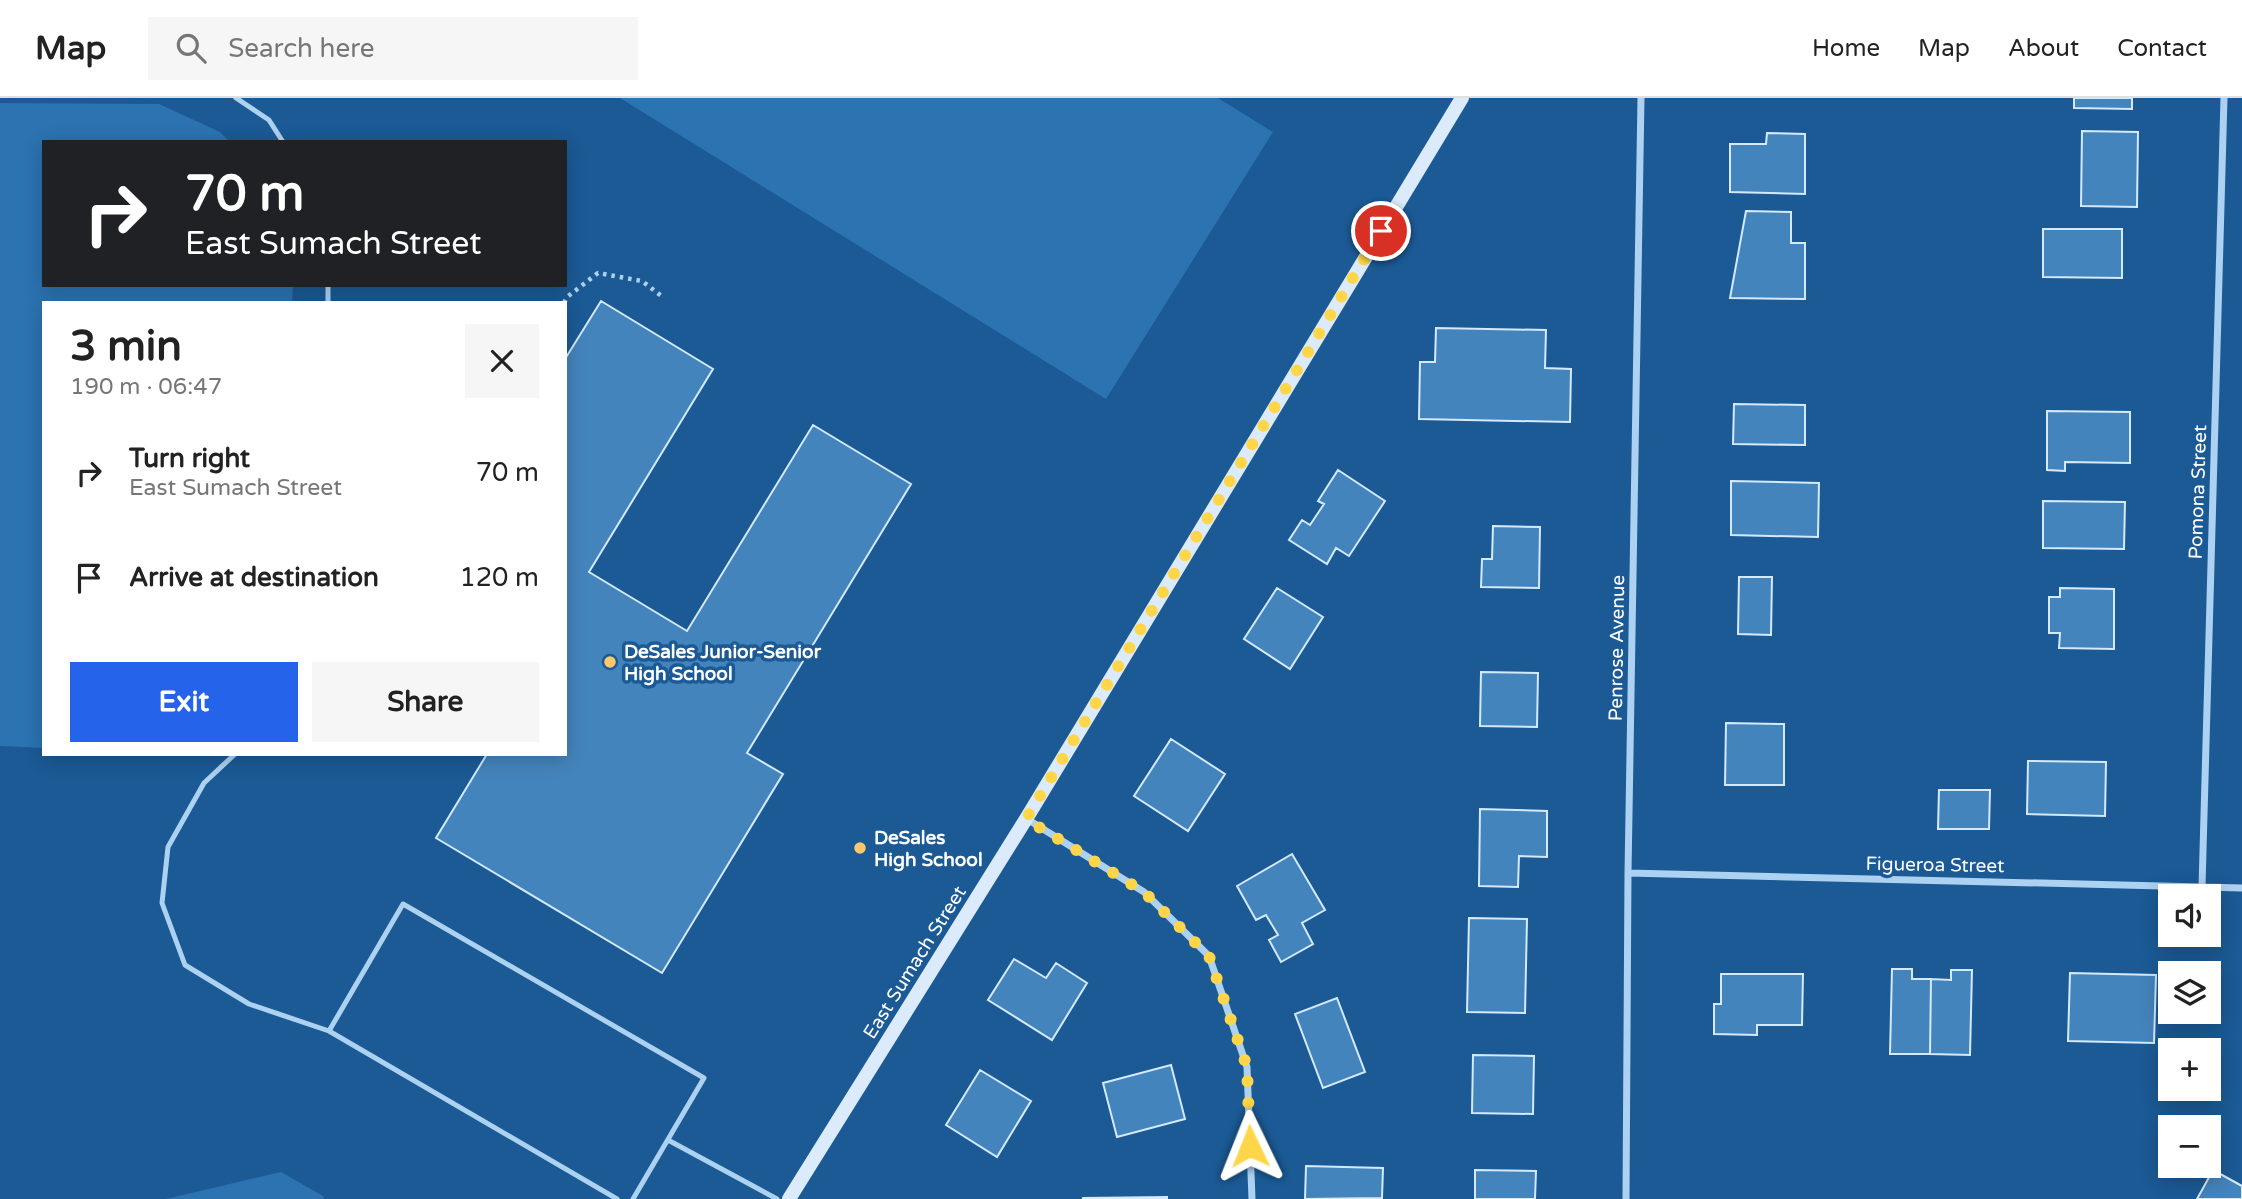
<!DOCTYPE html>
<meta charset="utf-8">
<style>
:root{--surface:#fff;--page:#f6f6f6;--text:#222;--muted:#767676;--line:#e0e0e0;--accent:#2563eb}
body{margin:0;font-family:"Varela Round",sans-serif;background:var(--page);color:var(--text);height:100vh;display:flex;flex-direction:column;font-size:26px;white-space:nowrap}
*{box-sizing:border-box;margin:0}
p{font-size:23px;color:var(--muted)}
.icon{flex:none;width:38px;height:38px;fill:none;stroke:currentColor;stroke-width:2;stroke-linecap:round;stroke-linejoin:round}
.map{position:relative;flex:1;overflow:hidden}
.panel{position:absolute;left:42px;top:203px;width:525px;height:455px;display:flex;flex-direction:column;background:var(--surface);border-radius:0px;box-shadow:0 4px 18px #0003}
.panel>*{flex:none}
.hud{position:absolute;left:42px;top:42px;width:525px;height:147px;border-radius:0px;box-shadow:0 4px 18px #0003;background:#202124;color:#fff;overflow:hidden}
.tools{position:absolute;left:2158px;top:786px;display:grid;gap:14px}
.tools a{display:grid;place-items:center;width:63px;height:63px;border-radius:0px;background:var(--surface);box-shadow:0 4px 18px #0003;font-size:35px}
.pin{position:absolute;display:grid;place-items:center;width:60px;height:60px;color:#fff;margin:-30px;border:4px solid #fff;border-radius:50%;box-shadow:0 2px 7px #0007}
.me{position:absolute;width:77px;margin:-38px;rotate:358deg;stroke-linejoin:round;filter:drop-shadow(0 0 5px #0008)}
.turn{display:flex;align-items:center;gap:24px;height:147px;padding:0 28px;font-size:32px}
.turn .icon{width:91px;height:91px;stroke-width:2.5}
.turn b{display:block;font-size:49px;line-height:60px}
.round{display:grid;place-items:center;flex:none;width:74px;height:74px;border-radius:0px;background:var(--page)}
.overview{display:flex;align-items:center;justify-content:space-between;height:119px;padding:0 28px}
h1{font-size:42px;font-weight:800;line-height:52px}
.button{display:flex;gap:14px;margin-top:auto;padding:14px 28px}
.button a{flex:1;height:80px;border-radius:0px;background:var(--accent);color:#fff;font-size:28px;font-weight:800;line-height:80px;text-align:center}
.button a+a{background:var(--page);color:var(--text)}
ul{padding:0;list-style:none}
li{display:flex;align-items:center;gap:21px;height:105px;padding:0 28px}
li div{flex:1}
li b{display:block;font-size:26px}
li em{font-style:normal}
header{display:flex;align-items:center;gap:42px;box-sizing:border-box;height:98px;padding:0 35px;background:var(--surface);border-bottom:2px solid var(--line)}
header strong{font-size:33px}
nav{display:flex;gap:38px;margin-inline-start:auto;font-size:24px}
.search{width:490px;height:63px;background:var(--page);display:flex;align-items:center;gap:18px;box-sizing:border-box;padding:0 24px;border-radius:0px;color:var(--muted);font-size:26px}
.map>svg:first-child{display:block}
</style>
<header>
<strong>Map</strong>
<div class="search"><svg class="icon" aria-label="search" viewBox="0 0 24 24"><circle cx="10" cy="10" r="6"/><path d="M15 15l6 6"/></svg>Search here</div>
<nav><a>Home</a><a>Map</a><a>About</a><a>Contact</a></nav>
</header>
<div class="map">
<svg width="2242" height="1101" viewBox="0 0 2242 1101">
<rect width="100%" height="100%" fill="#1b5a95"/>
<path fill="#2b73b1" d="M620 0H1218L1273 34 1106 301Z
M0 5 159 6 220 34 230 44H44V187H293L292 205H44V650L0 648Z
M281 1074 323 1098 324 1101H166Z"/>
<path fill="#4484bc" stroke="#d4e9fb" stroke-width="2" d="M2074 0H2132V11L2074 10Z
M2082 33 2138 34 2137 109 2081 108Z
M1767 35 1805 36V96L1730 94V46H1766Z
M1746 113 1791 114V145H1805V201L1730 200Z
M2043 131H2122V180L2043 179Z
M601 203 713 271 589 474 687 533 813 327 911 386 747 655 783 676 662 875 436 740 487 656H565V261Z
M1436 230 1546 232 1545 270 1571 271 1570 324 1419 321 1420 264H1435Z
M1734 306 1805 307V347L1733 346Z
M2047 313 2130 314V365L2065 364V373L2047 372Z
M1338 372 1385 403 1349 458 1336 450 1327 466 1289 442 1302 422 1310 427 1324 406 1318 403Z
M1731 383 1819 385 1818 439 1731 437Z
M2043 403 2125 404 2124 451 2043 450Z
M1493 428 1540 429 1539 490 1481 489 1482 461H1492Z
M1739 479H1772L1771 537 1738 536Z
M1277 490 1323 519 1290 571 1244 541Z
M2060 490 2114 491V551L2059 550 2060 535H2049V499H2060Z
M1481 574 1538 575 1537 629 1480 628Z
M1726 625 1784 626V687H1725Z
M1171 641 1225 676 1188 733 1134 698Z
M2028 663 2106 664 2105 718 2027 716Z
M1939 692H1990L1989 731H1938Z
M1480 711 1547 713V759L1519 758 1518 789 1479 788Z
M1292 756 1325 812 1302 825 1313 846 1281 864 1269 842 1278 837 1266 817 1256 822 1237 788Z
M1469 820 1527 821 1525 915 1467 914Z
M1014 861 1046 880 1056 865 1087 885 1052 942 988 902Z
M1892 871H1912V881H1931L1930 956H1890Z
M1951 872H1972L1970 957 1930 956 1931 881 1951 882Z
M2070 875 2156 877 2154 945 2068 943Z
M1721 876H1803L1802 927H1757V937L1714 936V906H1721Z
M1337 900 1365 974 1323 990 1295 916Z
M1473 957 1534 958 1533 1016 1472 1015Z
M1171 967 1185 1021 1117 1039 1103 985Z
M980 972 1031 1003 997 1059 946 1027Z
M1306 1068 1383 1070 1382 1100 1305 1101Z
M1475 1072 1536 1073 1535 1101H1475Z
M2213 1072 2242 1088V1101H2197Z
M1167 1099V1101H1083V1100Z"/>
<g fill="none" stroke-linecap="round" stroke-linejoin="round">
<path stroke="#add1f0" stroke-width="4.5" stroke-dasharray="3.5 5" stroke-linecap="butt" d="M564 205 567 199 598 175 642 183 664 200"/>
<path stroke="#add1f0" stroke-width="5" d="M236 0 269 22 283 44
M328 187V205
M235 656 204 685 168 749 162 805 185 867 249 906 329 933
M668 1042 777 1101
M617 1101 329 933 403 806 704 980 633 1101"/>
<path stroke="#add1f0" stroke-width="7" d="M1027 721 1144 794 1209 858 1247 969 1252 1101
M1628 775 2242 790
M2202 789 2224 0
M1626 1101 1628 775 1641 0"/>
<path stroke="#dbebfb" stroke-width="14" d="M789 1101 1026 721 1462 0"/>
</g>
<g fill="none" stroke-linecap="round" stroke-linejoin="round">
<path stroke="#ffd54a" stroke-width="12" stroke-dasharray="0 21.6" d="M1250 1048 1247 969 1209 858 1144 794 1026 721 1381 133"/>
</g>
<g fill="#ffc86c" stroke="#1b5a95" stroke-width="2.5">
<circle cx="610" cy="564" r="7"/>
<circle cx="860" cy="750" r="7"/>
</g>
<g text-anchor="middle" stroke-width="7" stroke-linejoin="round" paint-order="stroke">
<g font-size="19" fill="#fff" stroke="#1b5a95">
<text transform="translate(2197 394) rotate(-88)" y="7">Pomona Street</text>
<text transform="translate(1616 550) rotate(-89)" y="7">Penrose Avenue</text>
<text transform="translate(1935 766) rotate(1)" y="7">Figueroa Street</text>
<text transform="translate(914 864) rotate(-58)" y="7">East Sumach Street</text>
</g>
<g font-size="19" font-weight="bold" fill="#fff" stroke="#1b5a95" text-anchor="start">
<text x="624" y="560">DeSales Junior-Senior<tspan x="624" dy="22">High School</tspan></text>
<text x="874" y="746">DeSales<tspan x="874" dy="22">High School</tspan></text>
</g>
</g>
</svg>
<div class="tools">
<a><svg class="icon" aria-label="sound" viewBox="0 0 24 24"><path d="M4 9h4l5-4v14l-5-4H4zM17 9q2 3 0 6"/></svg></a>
<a><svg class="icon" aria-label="layers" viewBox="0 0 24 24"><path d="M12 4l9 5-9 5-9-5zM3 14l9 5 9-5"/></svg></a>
<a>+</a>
<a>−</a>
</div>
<div class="pin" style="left:1381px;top:133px;background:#d93025"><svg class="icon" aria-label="arrive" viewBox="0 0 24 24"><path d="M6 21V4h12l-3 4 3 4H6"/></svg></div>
<svg class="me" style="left:1250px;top:1048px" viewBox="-20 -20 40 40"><path d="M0-17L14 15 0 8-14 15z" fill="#ffd54a" stroke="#fff" stroke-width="4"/></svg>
<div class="hud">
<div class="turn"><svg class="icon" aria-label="right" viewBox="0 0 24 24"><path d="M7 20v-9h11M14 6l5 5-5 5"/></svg><div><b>70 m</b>East Sumach Street</div></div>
</div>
<section class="panel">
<div class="overview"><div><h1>3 min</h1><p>190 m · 06:47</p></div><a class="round"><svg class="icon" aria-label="close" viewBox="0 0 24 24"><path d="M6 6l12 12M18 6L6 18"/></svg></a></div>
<ul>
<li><svg class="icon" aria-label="right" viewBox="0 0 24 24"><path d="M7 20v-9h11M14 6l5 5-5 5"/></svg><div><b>Turn right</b><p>East Sumach Street</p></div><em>70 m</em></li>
<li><svg class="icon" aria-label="arrive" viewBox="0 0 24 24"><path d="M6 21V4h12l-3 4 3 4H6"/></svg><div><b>Arrive at destination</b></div><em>120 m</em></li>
</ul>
<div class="button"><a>Exit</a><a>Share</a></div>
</section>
</div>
